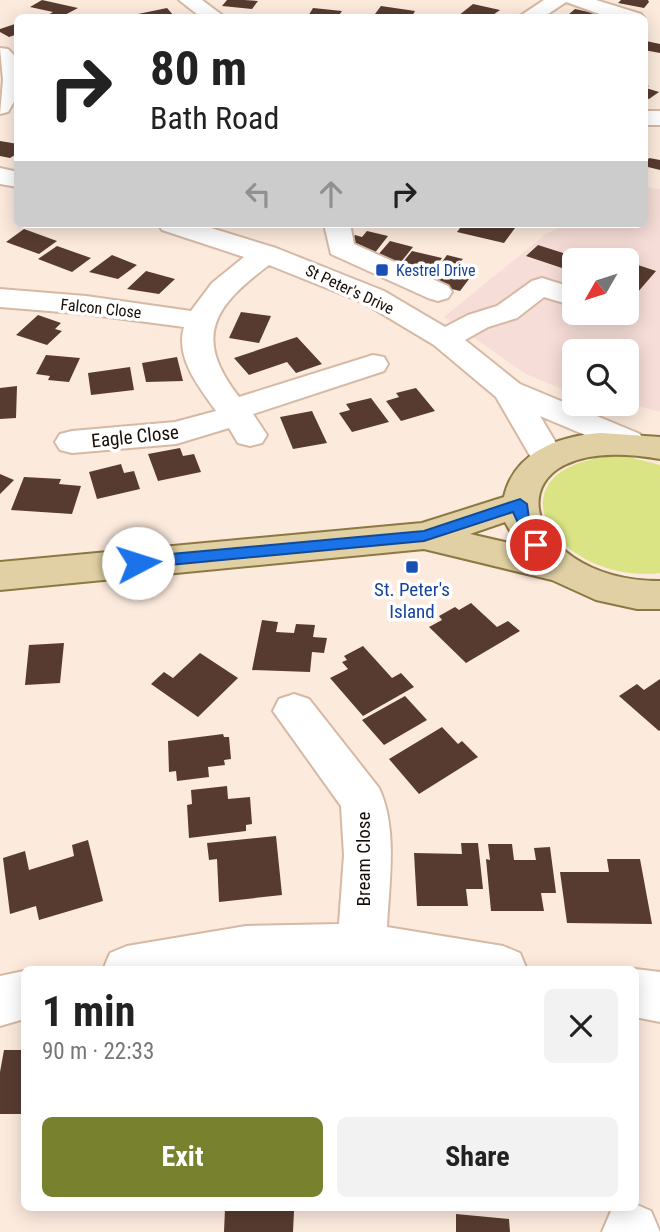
<!DOCTYPE html>
<meta charset="utf-8">
<style>
:root{--surface:#fff;--page:#f2f2f2;--text:#222;--muted:#767676;--accent:#78822e}
body{margin:0;font-family:"Roboto Condensed",sans-serif;background:var(--page);color:var(--text);height:100vh;display:flex;flex-direction:column;font-size:26px;white-space:nowrap}
*{box-sizing:border-box;margin:0}
p{font-size:23px;color:var(--muted)}
.icon{flex:none;width:38px;height:38px;fill:none;stroke:currentColor;stroke-width:2;stroke-linecap:round;stroke-linejoin:round}
.map{position:relative;flex:1;overflow:hidden}
.drawer{position:absolute;left:21px;top:966px;width:618px;height:245px;display:flex;flex-direction:column;background:var(--surface);border-radius:10px;box-shadow:0 4px 18px #0003}
.drawer>*{flex:none}
.hud{position:absolute;left:14px;top:14px;width:634px;height:214px;border-radius:10px;box-shadow:0 4px 18px #0003;background:#fff;color:var(--text);overflow:hidden}
.needle{width:46px;rotate:231deg}
.fabs{position:absolute;left:562px;top:248px;display:grid;gap:14px}
.fabs a{display:grid;place-items:center;width:77px;height:77px;border-radius:10px;background:var(--surface);box-shadow:0 4px 18px #0003;font-size:35px}
.pin{position:absolute;display:grid;place-items:center;width:60px;height:60px;color:#fff;margin:-30px;border:4px solid #fff;border-radius:50%;box-shadow:0 2px 7px #0007}
.me{position:absolute;width:77px;margin:-38px;rotate:85deg;stroke-linejoin:round;filter:drop-shadow(0 0 5px #0008)}
.turn{display:flex;align-items:center;gap:24px;height:147px;padding:0 21px;font-size:32px}
.turn .icon{width:91px;height:91px;stroke-width:2.5}
.turn b{display:block;font-size:49px;line-height:60px}
.lanes{display:flex;align-items:center;height:66px;padding:0 21px;background:#0003;justify-content:center;gap:35px;direction:ltr}
.lanes .off{opacity:.35}
.round{display:grid;place-items:center;flex:none;width:74px;height:74px;border-radius:10px;background:var(--page)}
.head{display:flex;align-items:center;justify-content:space-between;height:119px;padding:0 21px}
h1{font-size:42px;font-weight:700;line-height:52px}
.action{display:flex;gap:14px;margin-top:auto;padding:14px 21px}
.action a{flex:1;height:80px;border-radius:10px;background:var(--accent);color:#fff;font-size:28px;font-weight:700;line-height:80px;text-align:center}
.action a+a{background:var(--page);color:var(--text)}
.map>svg:first-child{display:block}
</style>
<div class="map">
<svg width="660" height="1232" viewBox="0 0 660 1232">
<rect width="100%" height="100%" fill="#fceadd"/>
<path fill="#f7ddd7" fill-rule="evenodd" d="M644 187 660 189V412L627 403 626 352H574V392L567 391 526 374 444 317 546 234 567 224H644ZM574 261H626V313H574Z"/>
<path fill="#dae484" d="M621 455 660 465V573C554 585 479 465 621 455Z"/>
<path fill="#573b30" d="M42 0 78 8 59 18 48 15 53 12 30 7Z
M227 0H244L258 1 252 9 222 6Z
M621 0H648L649 2 644 8 618 3Z
M473 4 500 10 490 17 458 16Z
M381 6 415 11 411 18H387L375 14Z
M167 8 174 16 141 18 138 14Z
M313 8 342 11 337 18H307Z
M575 9 598 14 594 18 568 15Z
M18 23V34L9 37 0 32V29Z
M646 41 660 44V53L644 50Z
M644 84 649 86 646 88 659 92 649 99 644 97Z
M0 141 18 144V153L10 158 0 156Z
M649 158 660 160V170L644 166Z
M463 224H499L515 228 504 243 457 232Z
M24 229 57 241 39 254 6 242Z
M367 231 388 236 374 254 345 247 355 235 362 237Z
M390 241 413 247 401 262 377 256Z
M538 245 585 260V261H574V272L526 256Z
M57 246 91 258 72 272 38 259Z
M412 251 442 258 430 275 399 267Z
M112 255 137 265 118 279 89 272Z
M447 255 463 259 448 273 469 279 460 291 427 283Z
M629 262 656 271 637 293 626 290Z
M146 271 175 279 159 294 127 289Z
M241 312 271 316 259 343 229 338Z
M38 315 61 323 55 329 62 331 47 345 16 335Z
M297 337 322 364 296 373 287 362 249 375 234 358Z
M46 355 80 358 69 382 48 380 50 376 36 374Z
M177 357 183 381 146 382 142 363Z
M130 367 134 390 91 395 88 373Z
M17 386 16 418 0 419V388Z
M416 388 435 411 401 421 386 401 399 397 396 393Z
M371 398 389 422 352 432 339 413 350 410 346 404Z
M312 411 327 443 293 449 280 417Z
M180 448 183 456 194 454 201 472 158 481 148 454Z
M121 464 124 473 134 471 140 489 97 499 89 472Z
M0 474 14 480 0 494Z
M24 477 61 479 59 484 81 486 72 514 11 510Z
M471 603 497 627 508 621 520 631 466 663 429 627 442 620 439 616 455 607 459 610Z
M262 620 278 622 276 632 294 633 296 624 315 625 313 637 327 638 324 653 312 652 310 672 252 670Z
M64 643 60 683 25 685 29 645Z
M363 646 392 678 401 673 414 687 363 716 330 678 348 669 342 662 347 660 344 656Z
M200 653 238 678 198 717 151 684 164 672 173 678Z
M660 679V730L659 731 619 696 637 684 644 690Z
M405 696 427 720 384 745 362 720Z
M442 727 458 744 462 741 478 757 419 794 389 759Z
M223 734 224 737H229L231 759 224 760 225 765 208 767 209 777 177 781 176 771 169 772 168 741Z
M227 786 228 799 250 797 252 824 246 825V831L189 838 187 805 192 804 191 790Z
M276 836 282 895 219 902 217 859 209 860 207 843Z
M88 840 103 901 39 920 36 906 10 914 3 858 25 851 29 870 74 856 72 845Z
M461 843H478L483 889H466L468 906H417L414 853 462 854Z
M488 844H512L514 860H536L534 848 550 847 556 893H541L544 911H491L486 859 490 860Z
M607 859H640L652 924 567 923 560 872H609Z
M4 1050H24V1114H0V1072Z
M225 1209 294 1211 293 1232H224Z
M456 1214 509 1219 510 1232H456Z"/>
<g fill="none" stroke-linecap="round" stroke-linejoin="round">
<g stroke="#d5b9a4" stroke-width="4">
<path id="minor" d="M179 0H202L226 18H202Z
M544 0H596L641 14 644 18H611L566 2 542 18H517Z
M0 48 8 49 18 59V95L8 112 0 114 3 80Z
M644 111H660V125H644Z
M0 168 18 172V187L0 184Z
M158 224H198L276 248 384 291 445 327 468 315 497 306 532 281 542 278 574 288V306L544 297 517 318 488 327 465 340 520 384 640 434 645 442 640 450 628 453 540 416 565 458 560 466 548 469 536 466 496 397 434 345 364 303 269 265C214 306 192 337 239 397L373 355 384 357 388 364 384 371 253 414 267 435 262 443 250 446 238 443 229 428 176 444 72 453 60 450 55 442 60 434 72 431 175 422 216 411C199 387 175 358 184 327L86 314 0 307V289L86 296 191 311 212 283 244 257 162 230Z
M324 224H350L354 244 448 286 452 292 448 298 438 301 428 298 331 254Z
M294 694 309 699 379 788C398 828 389 883 387 927L503 946 520 953 527 970H103L110 953 127 946 246 926 339 924 344 855 341 806 273 711 279 699Z
M635 969 660 972V1022L635 1017Z
M24 971V1019L0 1026V976Z
M635 1204 651 1211 660 1232H602L611 1211 635 1208Z"/>
</g>
<g stroke="#8d7844" stroke-width="4">
<path id="major" d="M600 433 660 437V459C482 428 515 581 660 581V609H637L596 600 552 580 424 549 0 590V562L422 523 504 497C514 452 559 436 600 433ZM505 522 518 545 470 534Z"/>
</g>
<use href="#minor" fill="#fff" fill-rule="evenodd"/>
<use href="#major" fill="#e0d0a3" fill-rule="evenodd"/>
</g>
<path fill="#1a73e8" stroke="#114b97" stroke-width="2" d="M520 499 527 504 529 519 543 545 541 549H530L513 512 424 541 138 568 130 563 138 557 424 531Z"/>
<g fill="#1a4fb4" stroke="#fff" stroke-width="2.5">
<rect x="375" y="263" width="14" height="14" rx="3.5"/>
<rect x="405" y="560" width="14" height="14" rx="3.5"/>
</g>
<g text-anchor="middle" stroke-width="7" stroke-linejoin="round" paint-order="stroke">
<g font-size="16" fill="#164399" stroke="#fff" text-anchor="start">
<text x="396" y="276">Kestrel Drive</text>
</g>
<g font-size="16" fill="#180e07" stroke="#fff">
<text transform="translate(350 289) rotate(25)" y="6">St Peter's Drive</text>
<text transform="translate(101 308) rotate(6)" y="6">Falcon Close</text>
</g>
<g font-size="19" fill="#180e07" stroke="#fff">
<text transform="translate(135 436) rotate(-6)" y="7">Eagle Close</text>
<text transform="translate(363 859) rotate(-90)" y="7">Bream Close</text>
</g>
<g font-size="19" fill="#164399" stroke="#fff">
<text x="412" y="596">St. Peter's<tspan x="412" dy="22">Island</tspan></text>
</g>
</g>
</svg>
<div class="fabs">
<a><svg class="needle" viewBox="-14 -14 28 28"><path d="M0-13l5 13h-10z" fill="#e53935"/><path d="M0 13l5-13h-10z" fill="#767676"/></svg></a>
<a><svg class="icon" aria-label="search" viewBox="0 0 24 24"><circle cx="10" cy="10" r="6"/><path d="M15 15l6 6"/></svg></a>
</div>
<div class="pin" style="left:536px;top:545px;background:#d93025"><svg class="icon" aria-label="arrive" viewBox="0 0 24 24"><path d="M6 21V4h12l-3 4 3 4H6"/></svg></div>
<svg class="me" style="left:138px;top:563px" viewBox="-20 -20 40 40"><circle r="19" fill="#fff"/><path d="M0-13L10 11 0 6-10 11z" fill="#1a73e8"/></svg>
<div class="hud">
<div class="turn"><svg class="icon" aria-label="right" viewBox="0 0 24 24"><path d="M7 20v-9h11M14 6l5 5-5 5"/></svg><div><b>80 m</b>Bath Road</div></div>
<div class="lanes"><svg class="icon off" aria-label="left" viewBox="0 0 24 24"><path d="M17 20v-9H6M10 6l-5 5 5 5"/></svg><svg class="icon off" aria-label="ahead" viewBox="0 0 24 24"><path d="M12 20V5M6 11l6-6 6 6"/></svg><svg class="icon" aria-label="right" viewBox="0 0 24 24"><path d="M7 20v-9h11M14 6l5 5-5 5"/></svg></div>
</div>
<section class="drawer">
<div class="head"><div><h1>1 min</h1><p>90 m · 22:33</p></div><a class="round"><svg class="icon" aria-label="close" viewBox="0 0 24 24"><path d="M6 6l12 12M18 6L6 18"/></svg></a></div>
<div class="action"><a>Exit</a><a>Share</a></div>
</section>
</div>
